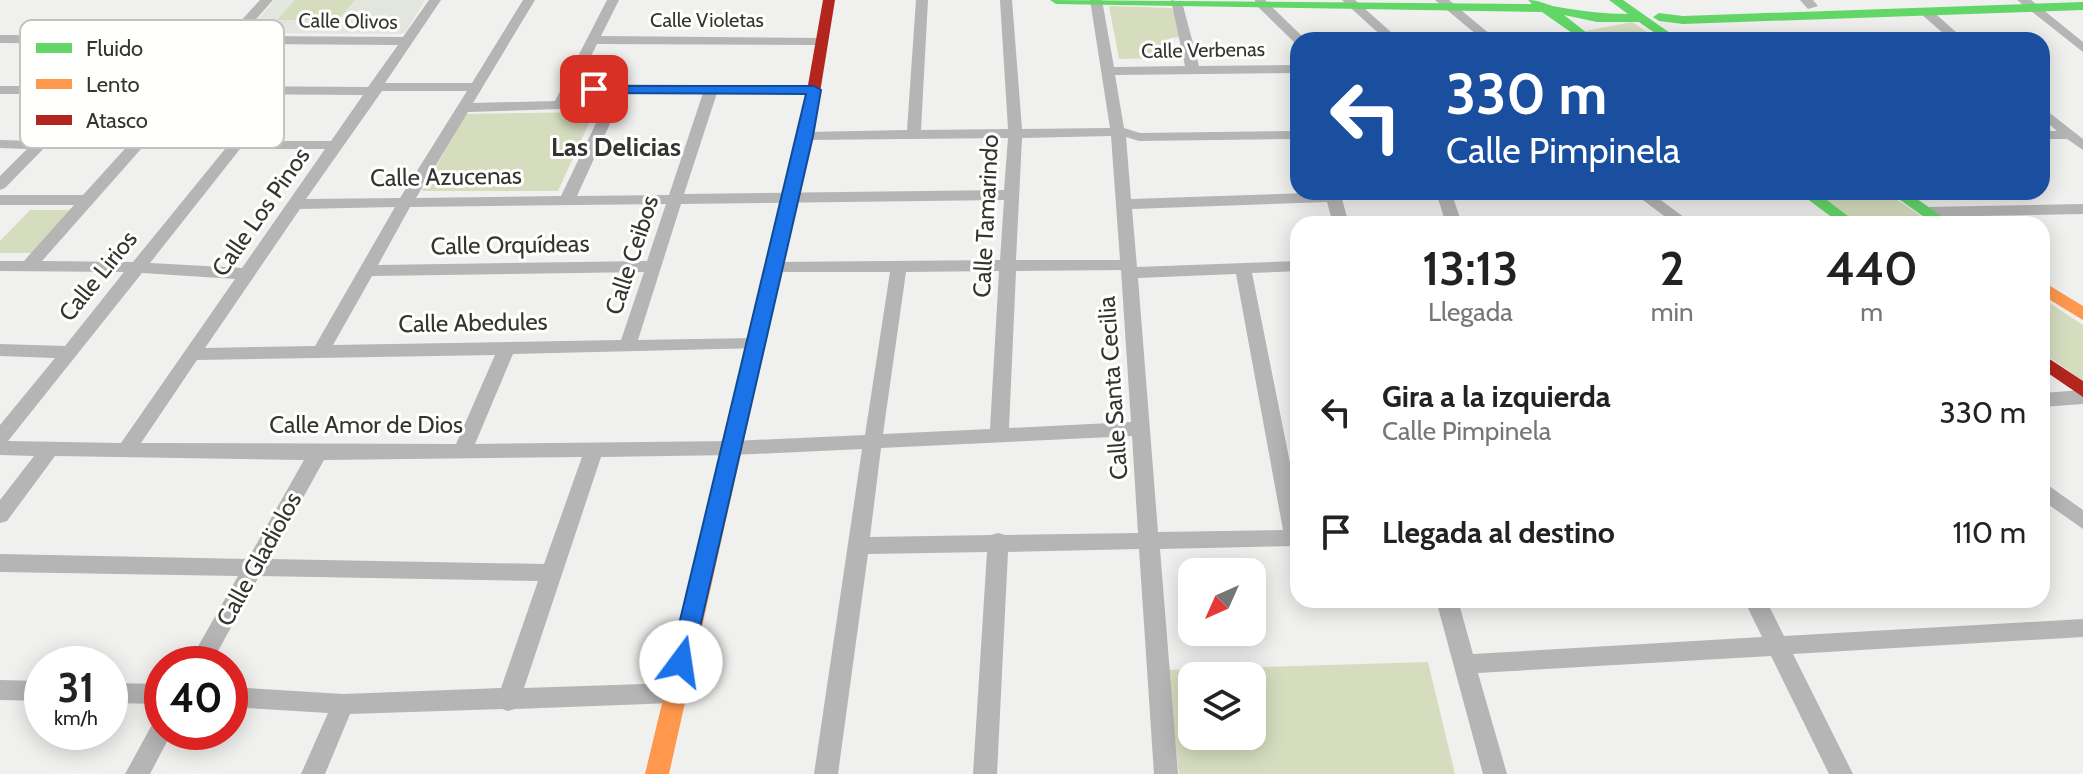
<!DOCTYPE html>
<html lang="es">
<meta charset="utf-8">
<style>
:root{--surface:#fff;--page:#f2f2f2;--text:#222;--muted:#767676}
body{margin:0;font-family:Cabin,sans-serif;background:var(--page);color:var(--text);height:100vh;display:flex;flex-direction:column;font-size:30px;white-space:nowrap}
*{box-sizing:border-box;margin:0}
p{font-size:26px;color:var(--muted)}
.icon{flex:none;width:44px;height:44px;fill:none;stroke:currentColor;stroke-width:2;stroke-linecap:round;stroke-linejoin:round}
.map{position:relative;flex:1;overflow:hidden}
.sheet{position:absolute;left:1290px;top:216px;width:760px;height:392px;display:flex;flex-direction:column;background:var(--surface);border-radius:24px;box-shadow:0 4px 20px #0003}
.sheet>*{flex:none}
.hud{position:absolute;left:1290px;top:32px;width:760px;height:168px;border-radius:24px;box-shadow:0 4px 20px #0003;background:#1a4fa0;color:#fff;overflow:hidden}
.needle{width:52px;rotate:225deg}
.controls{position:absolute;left:1178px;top:558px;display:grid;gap:16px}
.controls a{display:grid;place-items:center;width:88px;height:88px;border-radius:16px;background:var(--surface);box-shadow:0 4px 20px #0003;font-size:40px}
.speed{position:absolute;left:24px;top:646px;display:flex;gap:16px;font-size:40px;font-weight:700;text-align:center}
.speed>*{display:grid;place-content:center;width:104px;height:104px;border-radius:50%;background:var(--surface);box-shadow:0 4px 20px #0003;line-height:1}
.speed small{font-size:20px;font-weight:400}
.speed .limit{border:12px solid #d22;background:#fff;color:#111}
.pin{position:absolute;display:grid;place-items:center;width:68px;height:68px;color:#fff;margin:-34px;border-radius:16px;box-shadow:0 4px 12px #0006}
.me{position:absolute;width:88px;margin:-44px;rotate:14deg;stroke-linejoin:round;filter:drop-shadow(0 0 6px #0008)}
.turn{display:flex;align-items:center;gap:28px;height:168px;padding:0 24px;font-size:36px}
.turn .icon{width:104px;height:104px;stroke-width:2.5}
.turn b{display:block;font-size:56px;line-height:68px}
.eta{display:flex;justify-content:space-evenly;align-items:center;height:136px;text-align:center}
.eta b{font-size:48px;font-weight:600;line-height:56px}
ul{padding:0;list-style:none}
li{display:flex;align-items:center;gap:24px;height:120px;padding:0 24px}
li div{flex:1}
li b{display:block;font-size:30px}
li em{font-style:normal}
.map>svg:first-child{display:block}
</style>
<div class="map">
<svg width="2083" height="774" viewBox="0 0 2083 774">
<rect width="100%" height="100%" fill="#f0f1ef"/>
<path fill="#e3e6de" d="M275 0H425L406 32 401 34 250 33 247 31Z"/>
<path fill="#d6ddbf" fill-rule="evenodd" d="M295 0H355L338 20H277Z
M1109 6 1172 8 1184 37 1170 38 1174 58 1119 59Z
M1632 22 1659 40H1598L1585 31Z
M594 112 558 191H422L466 114Z
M1815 192H1885L1933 224H1860Z
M30 210H73L33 253H0V241Z
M2042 298 2083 325V381L2042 352Z
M1428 662 1455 774H1179L1167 670ZM1192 676H1252V736H1192Z"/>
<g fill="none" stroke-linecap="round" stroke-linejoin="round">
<path fill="#b4b5b4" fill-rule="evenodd" d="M260 0H273L241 36 403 37 429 0H441L385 83H472L523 0H535L473 103 555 101 607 0H619L601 36 826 38V44L821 45 597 44 577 84 814 86 821 90 814 94 717 93 684 194 1004 190 1008 138 806 140 799 136 806 132 907 130 916 0H928L921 130 1008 129 1000 0H1012L1022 129 1110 128 1090 0H1102L1114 67 1185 66 1171 0 1182 2 1199 66 1298 65V73L1115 75 1124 128 1140 133 1298 131V139L1139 141 1126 137 1131 199 1340 192 1349 224H1333L1327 202 1132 209 1137 267 1298 261V271L1252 273 1298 503V546L1160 549 1178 774H1154L1139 549 1008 552 997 774H973L987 552 868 554 838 774H814L862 449 733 455 601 457 524 688 674 683 682 686 685 693 682 700 674 703 515 709 508 711 502 709 350 714 325 774H301L328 713 230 707V687L343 694 501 688 538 581 259 576 211 664H188L238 576 0 572V554L248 559 304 460 55 456 7 521 0 523V500L34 456 0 455V425L55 358 0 356V344L65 346 124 272 0 271V261H24L74 205H0V195H83L220 44H146L5 188 0 190V176L27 149 0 148V140L35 141 81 94H0V86H89L131 44 0 43V35L227 36ZM235 44 398 45 368 87 197 86ZM382 91H467L400 198 306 199ZM573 92H611L561 196 416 198 468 112 560 109 565 108ZM624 93H703L669 195 577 196ZM190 94 363 95 331 141H149ZM1111 136 1120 260H1016L1022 138ZM141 149H225L133 262 42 261ZM240 149H325L242 268 150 263ZM1004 200 1000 260 775 262 767 267 775 272H890L865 435 733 441 475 444 513 354 761 348 764 344 755 338 638 340 681 204ZM666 204 647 261 378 265 410 207ZM395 207 315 346 205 348 300 209ZM1121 270 1131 422 1009 428 1016 271ZM999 271 990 429 883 434 906 272ZM644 272 621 340 333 345 372 276ZM142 273 235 279 121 443 8 441ZM1236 274 1283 530 1158 532 1138 278ZM495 355 456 444 141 443 197 360ZM1132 436 1138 533 1005 535 998 533 991 535 870 537 881 448ZM582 457 544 564 269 559 324 460Z
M1255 0H1265L1306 40 1295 43 1256 5Z
M1342 0H1355L1400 40H1386Z
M1435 0H1449L1497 40H1483Z
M1800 0H1813L1818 6 1808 9Z
M2017 0H2031L2083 42V52Z
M1921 8H1929L1965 40H1951L1921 14Z
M2042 107 2083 139V150L2067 139H2042V131H2057L2042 118Z
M1436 192H1474L1471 195 1453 197 1462 224H1446Z
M1632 192H1650L1693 224H1675Z
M2083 204V214L1926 217 1918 212 1926 207Z
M2083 390V404L2042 407V393Z
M2042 481 2083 510V529L2042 500Z
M1436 600H1458L1473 654 1762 637 1744 600H1766L1784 636 2083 619V637L1793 654 1853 774H1829L1771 656 1478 673 1507 774H1483Z
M0 680 42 681V701L0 700Z
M110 683 162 684V704L110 703Z
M162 718V732H172L150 774H125L154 721Z"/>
<path fill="#63d668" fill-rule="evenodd" d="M1050 0 1532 4 1528 0C1540 0 1546 5 1558 7 1582 11 1603 14 1628 14L1609 0H1623L1680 40H1665L1639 22H1597L1564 15 1596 40H1582L1542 12 1056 4Z
M2083 2V10L1683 24 1659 21 1653 17 1659 13 1683 16Z
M1798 192H1816L1859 224H1841Z
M1889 192H1907L1953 224H1934Z"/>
<path fill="#ff974d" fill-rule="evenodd" d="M771 278 779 284 669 774H645L763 284Z
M2042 281 2083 306V320L2042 295Z"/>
<path fill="#b3261e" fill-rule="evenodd" d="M823 0H835L813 136 779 284 771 290 763 284 799 136Z
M2042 354 2083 381V397L2042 369Z"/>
</g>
<path fill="#1a73e8" stroke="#114b97" stroke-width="2" d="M589 86H814L821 90 813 136 692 662 689 669 681 672 673 669 670 662 806 94 594 93 589 92Z"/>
<g text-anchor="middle" stroke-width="6" stroke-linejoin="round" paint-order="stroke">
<g font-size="20" fill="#343533" stroke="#fffffe">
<text x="707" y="27">Calle Violetas</text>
<text transform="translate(348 21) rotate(1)" y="7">Calle Olivos</text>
<text transform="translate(1203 50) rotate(-1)" y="7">Calle Verbenas</text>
</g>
<g font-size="24" fill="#343533" stroke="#fffffe">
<text transform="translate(446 177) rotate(-1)" y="8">Calle Azucenas</text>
<text transform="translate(261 212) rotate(-55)" y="8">Calle Los Pinos</text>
<text transform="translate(986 216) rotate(-87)" y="8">Calle Tamarindo</text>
<text transform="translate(510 245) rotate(-1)" y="8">Calle Orquídeas</text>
<text transform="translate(632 255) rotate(-72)" y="8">Calle Ceibos</text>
<text transform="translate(98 276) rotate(-51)" y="8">Calle Lirios</text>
<text transform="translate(473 323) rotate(-1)" y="8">Calle Abedules</text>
<text transform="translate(1113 388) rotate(-94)" y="8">Calle Santa Cecilia</text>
<text x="366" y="433">Calle Amor de Dios</text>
<text transform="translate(259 559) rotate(-61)" y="8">Calle Gladiolos</text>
</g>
<g font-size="26" font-weight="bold" fill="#343533" stroke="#fffffe">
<text x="616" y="156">Las Delicias</text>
</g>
</g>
<rect x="20" y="20" width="264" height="128" rx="12" fill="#fffffe" stroke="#c2c2c1" stroke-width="2"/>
<rect x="36" y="43" width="36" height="10" fill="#63d668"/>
<rect x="36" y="79" width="36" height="10" fill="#ff974d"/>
<rect x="36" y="115" width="36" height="10" fill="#b3261e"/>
<g font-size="22" fill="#343533">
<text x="86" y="56">Fluido</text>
<text x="86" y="92">Lento</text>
<text x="86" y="128">Atasco</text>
</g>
</svg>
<div class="controls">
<a><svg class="needle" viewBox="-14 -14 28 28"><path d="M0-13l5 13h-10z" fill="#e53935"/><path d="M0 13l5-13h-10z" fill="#767676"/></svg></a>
<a><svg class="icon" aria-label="layers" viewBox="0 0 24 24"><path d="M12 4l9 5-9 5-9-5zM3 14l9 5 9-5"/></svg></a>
</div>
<div class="speed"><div>31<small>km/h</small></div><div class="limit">40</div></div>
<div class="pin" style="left:594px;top:89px;background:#d93025"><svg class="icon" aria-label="arrive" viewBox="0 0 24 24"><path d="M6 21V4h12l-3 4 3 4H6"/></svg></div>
<svg class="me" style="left:681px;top:662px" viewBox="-20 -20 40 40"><circle r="19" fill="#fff"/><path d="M0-13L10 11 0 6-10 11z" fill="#1a73e8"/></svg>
<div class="hud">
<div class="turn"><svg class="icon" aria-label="left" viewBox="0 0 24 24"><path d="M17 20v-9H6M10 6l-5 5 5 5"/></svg><div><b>330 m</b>Calle Pimpinela</div></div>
</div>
<section class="sheet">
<div class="eta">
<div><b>13:13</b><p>Llegada</p></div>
<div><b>2</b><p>min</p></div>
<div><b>440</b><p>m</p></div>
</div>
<ul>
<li><svg class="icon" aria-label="left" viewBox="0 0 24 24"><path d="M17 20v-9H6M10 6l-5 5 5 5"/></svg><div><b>Gira a la izquierda</b><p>Calle Pimpinela</p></div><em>330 m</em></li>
<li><svg class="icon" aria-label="arrive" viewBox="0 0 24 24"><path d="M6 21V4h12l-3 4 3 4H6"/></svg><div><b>Llegada al destino</b></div><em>110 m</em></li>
</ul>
</section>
</div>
